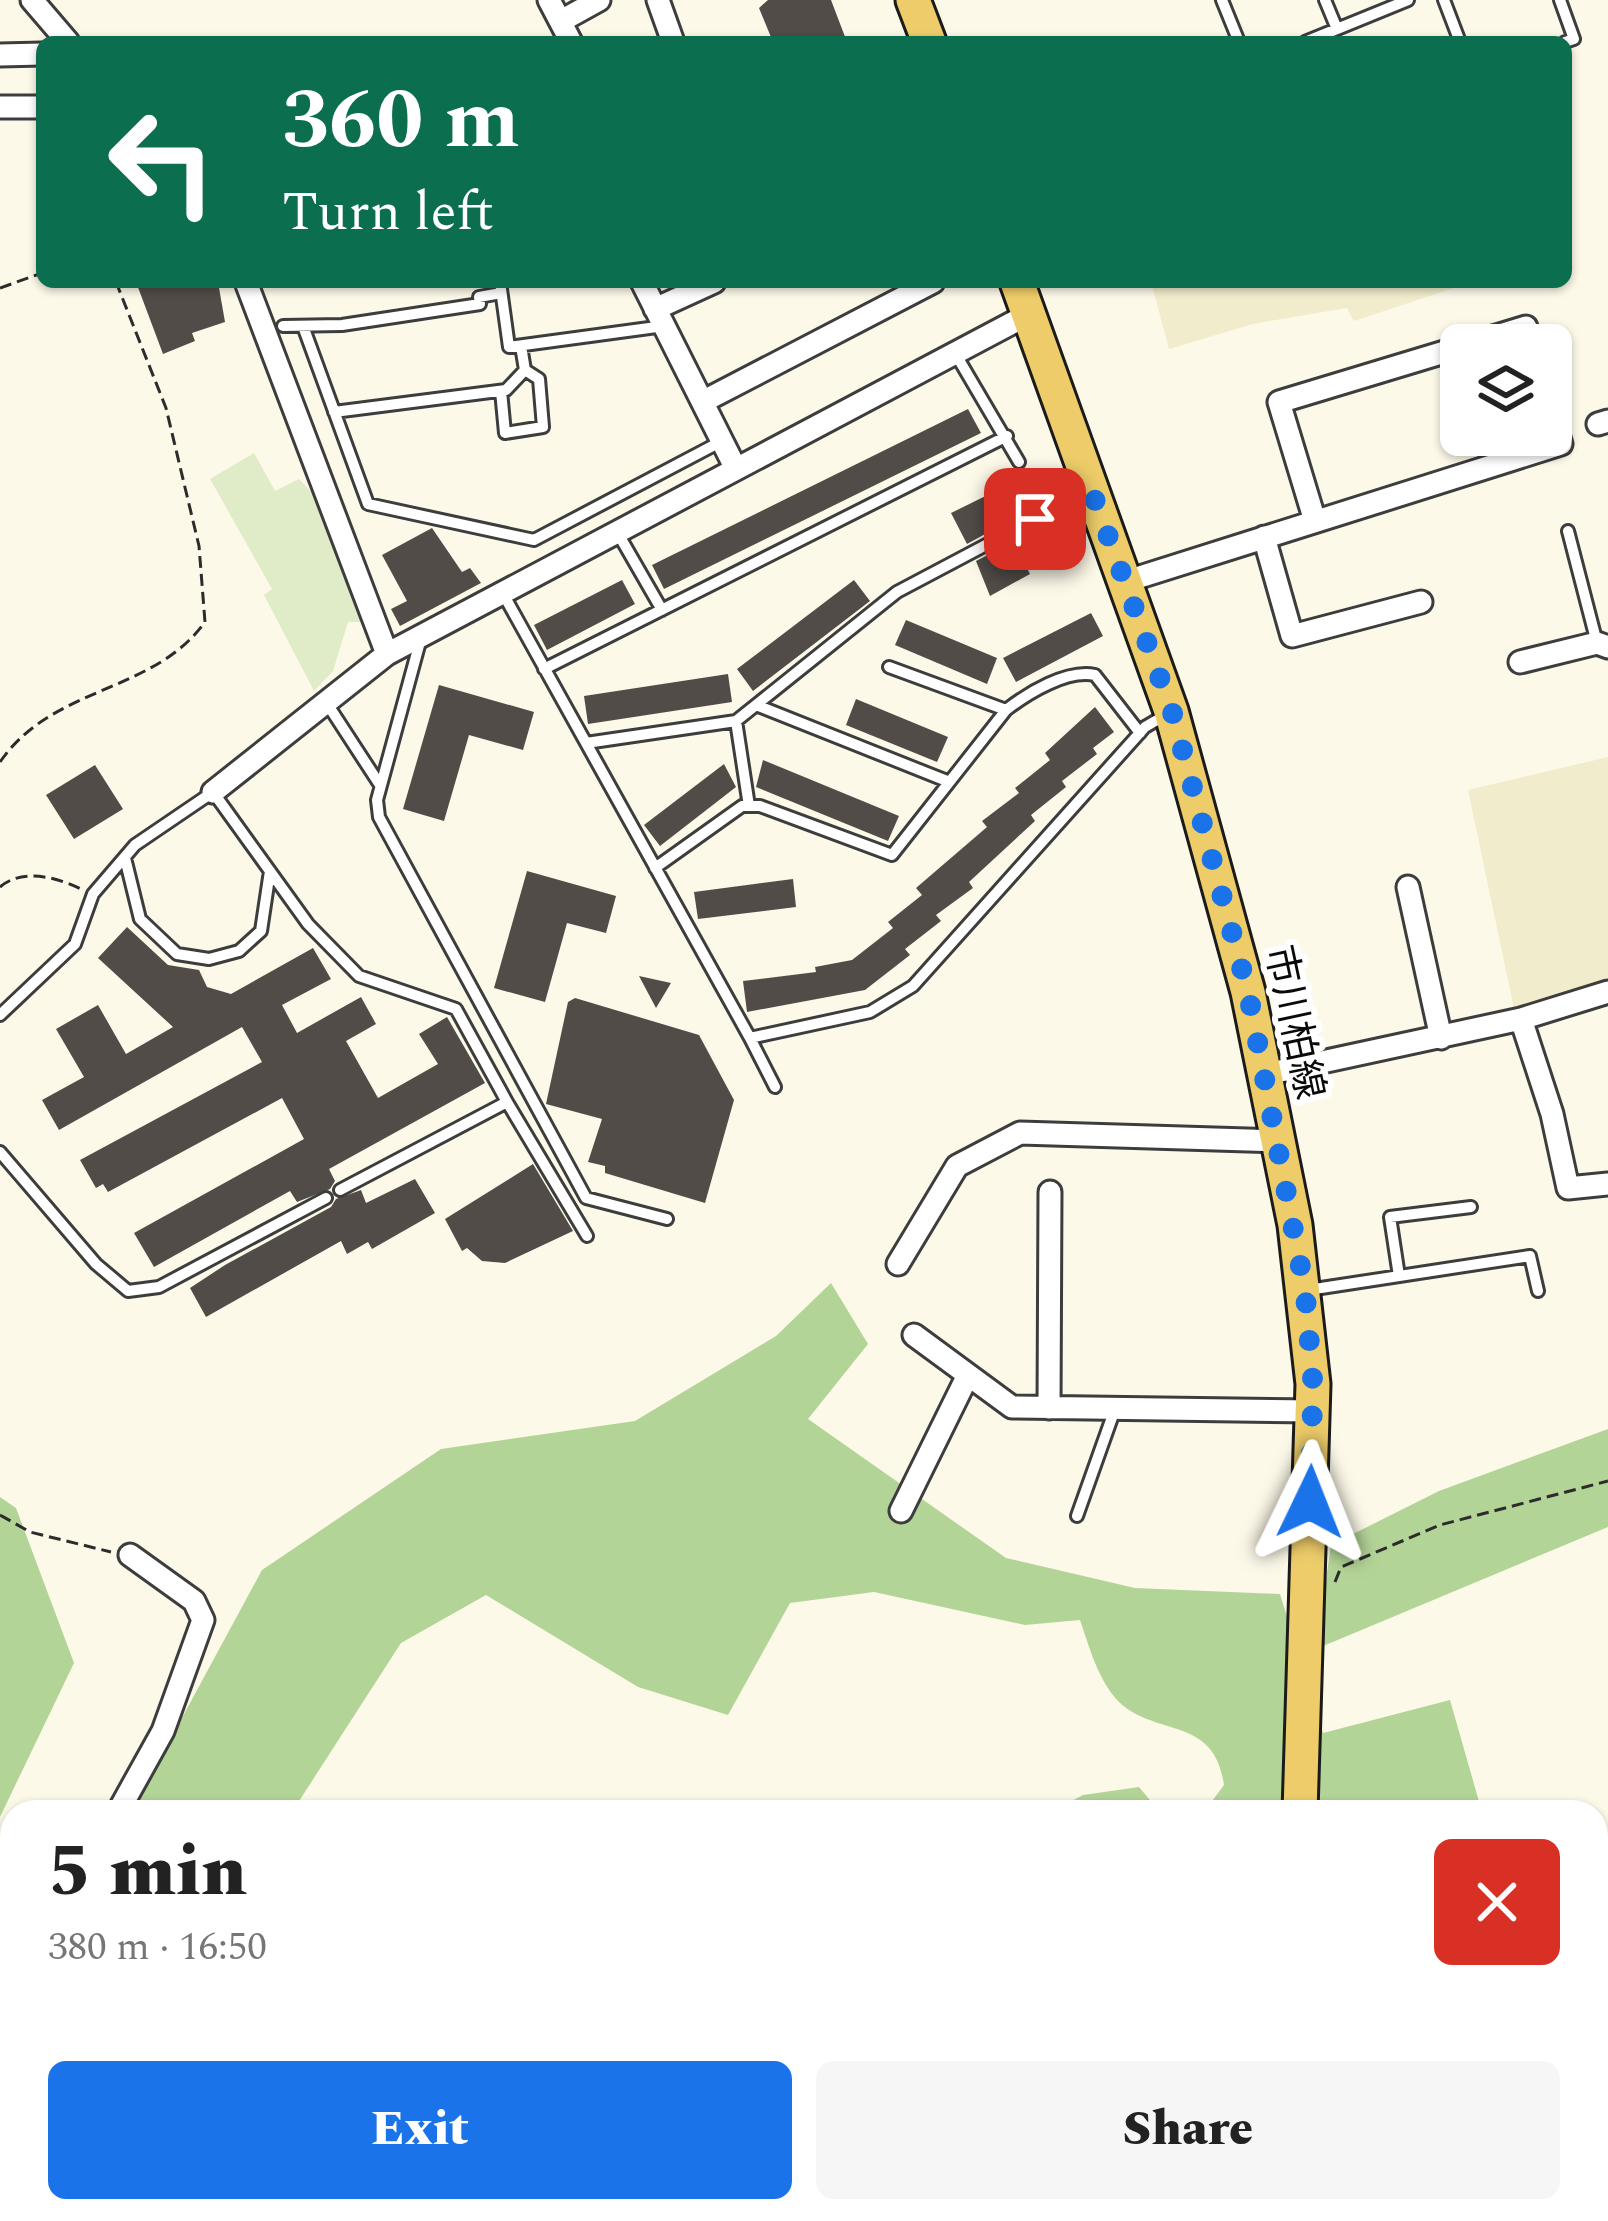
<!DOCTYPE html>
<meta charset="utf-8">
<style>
:root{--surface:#fff;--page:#f6f6f6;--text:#222;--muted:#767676;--accent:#1a73e8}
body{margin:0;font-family:Spectral,"Noto Sans JP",serif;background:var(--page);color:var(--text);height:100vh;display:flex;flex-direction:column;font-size:45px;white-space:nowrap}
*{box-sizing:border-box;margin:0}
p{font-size:39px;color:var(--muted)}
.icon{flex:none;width:66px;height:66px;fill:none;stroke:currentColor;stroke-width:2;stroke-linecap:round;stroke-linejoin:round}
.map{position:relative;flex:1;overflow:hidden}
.side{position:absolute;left:0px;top:1800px;width:1608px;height:423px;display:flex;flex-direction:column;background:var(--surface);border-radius:36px 36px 0 0;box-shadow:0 3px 9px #0004}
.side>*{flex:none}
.hud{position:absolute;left:36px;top:36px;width:1536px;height:252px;border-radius:18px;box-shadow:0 3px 9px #0004;background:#0b6e4f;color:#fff;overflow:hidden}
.fabs{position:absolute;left:1440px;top:324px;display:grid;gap:24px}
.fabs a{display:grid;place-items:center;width:132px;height:132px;border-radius:18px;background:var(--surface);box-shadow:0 3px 9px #0004;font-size:60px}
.pin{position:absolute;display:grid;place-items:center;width:102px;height:102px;color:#fff;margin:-51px;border-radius:24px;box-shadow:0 6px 18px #0006}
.me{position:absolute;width:132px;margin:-66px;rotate:2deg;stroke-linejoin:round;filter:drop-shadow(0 0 9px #0008)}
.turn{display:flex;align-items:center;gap:42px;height:252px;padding:0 48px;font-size:54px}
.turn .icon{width:156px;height:156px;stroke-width:2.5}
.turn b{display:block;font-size:84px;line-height:102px}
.round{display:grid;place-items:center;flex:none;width:126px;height:126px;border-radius:18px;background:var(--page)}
.head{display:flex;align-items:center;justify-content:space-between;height:204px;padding:0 48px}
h1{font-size:72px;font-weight:800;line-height:90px}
.action{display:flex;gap:24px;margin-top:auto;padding:24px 48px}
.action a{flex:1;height:138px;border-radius:18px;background:var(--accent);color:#fff;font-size:48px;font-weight:800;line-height:138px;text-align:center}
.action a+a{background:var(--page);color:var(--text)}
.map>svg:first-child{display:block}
</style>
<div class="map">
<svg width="1608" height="2221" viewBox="0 0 1608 2221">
<rect width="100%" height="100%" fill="#fdf9e9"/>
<path fill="#f1edcc" d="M1151 282H1472L1354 321 1347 308 1253 324 1169 349Z
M1608 757V983L1514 1009 1468 790Z"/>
<path fill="#b3d497" d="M831 1283 868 1344 808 1419 1006 1558 1135 1588 1280 1594 1323 1733 1450 1700 1482 1812H1204L1224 1785C1215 1722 1169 1735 1129 1710 1101 1692 1090 1649 1080 1620L1025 1625 874 1592 790 1603 728 1715 638 1687 486 1595 401 1643 292 1812H131L262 1570 441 1449 635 1421 776 1336Z
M1608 1429V1527L1316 1649 1331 1545 1439 1491Z
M0 1497 16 1508 74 1663 0 1817Z
M1139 1787 1160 1812H1051L1083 1795Z
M1596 1856 1608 1889V2104L1596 2061Z
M12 1994V2211H185L192 2221H0V2009Z
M267 2211H480L484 2215 475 2221H273Z
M1349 2211H1516L1535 2221H1349Z"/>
<path fill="#e0ecc8" d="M254 453 275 491 299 479 335 517 364 622H348L333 671 314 691 264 595 272 589 210 479Z"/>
<path fill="#524c48" d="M768 0H831L847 42H773L759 8Z
M136 282H218L225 322 192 333 195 341 163 354Z
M968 409 981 433 664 589 652 565Z
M1014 482 1021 495 990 511 998 527 967 544 951 513Z
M432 528 462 572 470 568 481 583 400 626 391 609 407 601 382 555Z
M1007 545 1011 551 1017 548 1030 574 990 596 976 561Z
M622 580 635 604 547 650 534 625Z
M854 580 870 601 753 691 737 669Z
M1091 613 1103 636 1016 682 1003 658Z
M906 620 997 658 987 684 895 645Z
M728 674 732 702 588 724 584 696Z
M439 685 534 712 523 750 469 735 444 821 403 809Z
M856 699 948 737 937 762 846 725Z
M1095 707 1114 732 1093 748 1097 754 1062 781 1066 787 1031 815 1035 821 969 882 973 888 936 915 941 921 905 949 910 955 865 990 747 1012 743 981 816 972 815 967 852 960 893 928 888 922 922 895 916 888 987 827 982 821 1019 793 1015 788 1050 760 1045 753Z
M763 760 899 816 888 841 756 787Z
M724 764 736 787 660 846 644 825Z
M95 765 123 809 74 839 46 795Z
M527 871 616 896 606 933 567 923 545 1002 494 988Z
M793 879 796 907 698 919 694 892Z
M127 927 168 965 199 970 207 987 231 994 313 948 331 979 282 1005 297 1033 361 997 376 1024 346 1041 378 1098 438 1064 419 1034 447 1017 485 1083 329 1169 335 1181 330 1189 297 1202 290 1191 154 1267 134 1233 304 1139 282 1098 108 1192 103 1184 96 1188 80 1160 262 1062 242 1027 59 1130 42 1100 84 1077 56 1029 98 1005 126 1054 173 1027 98 958Z
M639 976 671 983 656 1008Z
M575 998 699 1035 734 1100 705 1203 605 1173V1166L588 1162 602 1119 546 1104 568 1002Z
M533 1164 573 1231 505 1263 482 1261 467 1248 462 1251 445 1219Z
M415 1179 435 1213 372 1249 368 1242 347 1254 341 1241 206 1317 190 1288 225 1265 331 1207 336 1199 361 1190 366 1203Z"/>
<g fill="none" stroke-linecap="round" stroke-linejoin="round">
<g stroke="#3d3d3d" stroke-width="16">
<path id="service" d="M1222 0 1239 42
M1325 0 1337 29 1408 0
M1444 0 1460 42
M1560 0 1574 39 1565 42
M1305 42 1337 29
M500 282 509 347 664 326
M283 326 342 325 480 304 479 297 501 293
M303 326 368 504 534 540 722 441
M955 353 1019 462
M501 391 505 433 543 427 539 379 525 370
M334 412 506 390 525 370 521 346
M616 530 662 610
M1568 531 1597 643
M501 590 750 1038 870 1012 913 986 1145 727 1169 713
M421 638 377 800 379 817 586 1198 667 1219
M889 667 1006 710
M544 669 1007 436
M326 702 380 785
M756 705 947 781
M736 721 749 806
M586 743 736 721 897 592 1088 491
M125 858 140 919 177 954 209 959 239 951 261 931 270 871
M655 868 742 806H760L892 855 1006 710C1028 693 1067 669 1095 675L1140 733
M0 1015 75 944 93 894 135 845 213 792 308 924 359 976 456 1009 507 1102 340 1190
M750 1038 775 1087
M507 1102 587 1236
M0 1152 96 1264 128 1291 159 1287 326 1198
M1399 1276 1390 1217 1471 1207
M1308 1290 1530 1256 1538 1291
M1077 1516 1115 1409"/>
</g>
<g stroke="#3d3d3d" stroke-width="27">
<path id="minor" d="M32 0 68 42
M549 0 571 42
M658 0 673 42
M561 21 599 0
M0 55 42 54
M0 107H42
M246 282 387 654
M642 282 735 467
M655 309 714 282
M1467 345 1526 327 1531 345
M704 401 933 282
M1598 424 1608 421
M1315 521 1279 402 1461 347
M1264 537 1292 636 1421 602
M1127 581 1561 444 1551 412
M1520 662 1597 643 1608 647
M213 792 387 654 1027 315
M1408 887 1441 1038
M1521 1019 1552 1114 1568 1188 1608 1184
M1266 1074 1521 1019 1608 992
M898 1264 957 1166 1020 1133 1278 1141
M914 1335 1012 1407 1313 1411
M1049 1408 1050 1192
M901 1511 968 1375
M118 1812 163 1731 203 1620 194 1601 130 1555
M1596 1876 1608 1873
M0 2000 12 1981
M490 2211 498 2221"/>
</g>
<g stroke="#1b1b1b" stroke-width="39">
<path id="primary" d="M913 0 929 42
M1017 282 1171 711 1248 992 1295 1225 1313 1384 1300 1812
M1300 2221 1301 2211"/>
</g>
<path stroke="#2c2c2c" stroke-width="3" stroke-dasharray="12 6" stroke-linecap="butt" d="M0 288 42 273
M0 762C53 685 153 694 205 622L199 546 166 408 116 282
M0 887C22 868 56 877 81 889
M0 1515 30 1532 111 1552
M1335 1582 1341 1567 1440 1525 1608 1481"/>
<use href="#service" stroke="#fff" stroke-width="10"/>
<use href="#minor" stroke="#fff" stroke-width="21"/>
<use href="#primary" stroke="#edcc69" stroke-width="33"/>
</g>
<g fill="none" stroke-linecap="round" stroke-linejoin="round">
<path stroke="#1a73e8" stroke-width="21" stroke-dasharray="0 37.8" d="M1035 519 1091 489 1172 711 1248 992 1305 1290 1313 1384 1310 1502"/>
</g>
<g text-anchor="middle" stroke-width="12" stroke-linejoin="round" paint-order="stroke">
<g font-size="39" fill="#0a0a0a" stroke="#fff">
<text transform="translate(1296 1022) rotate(78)" y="14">市川柏線</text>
</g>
</g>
</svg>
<div class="fabs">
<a><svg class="icon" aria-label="layers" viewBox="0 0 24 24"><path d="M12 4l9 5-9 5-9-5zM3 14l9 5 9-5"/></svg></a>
</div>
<div class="pin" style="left:1035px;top:519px;background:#d93025"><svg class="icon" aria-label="arrive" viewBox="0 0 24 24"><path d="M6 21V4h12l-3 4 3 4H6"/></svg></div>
<svg class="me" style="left:1310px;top:1502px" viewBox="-20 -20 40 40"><path d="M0-17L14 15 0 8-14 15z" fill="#1a73e8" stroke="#fff" stroke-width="4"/></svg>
<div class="hud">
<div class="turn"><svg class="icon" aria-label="left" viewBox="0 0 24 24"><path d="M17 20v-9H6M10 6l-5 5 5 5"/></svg><div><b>360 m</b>Turn left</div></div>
</div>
<section class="side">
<div class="head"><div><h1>5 min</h1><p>380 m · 16:50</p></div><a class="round" style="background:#d93025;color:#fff"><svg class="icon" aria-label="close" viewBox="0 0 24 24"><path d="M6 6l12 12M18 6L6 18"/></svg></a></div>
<div class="action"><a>Exit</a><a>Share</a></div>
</section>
</div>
